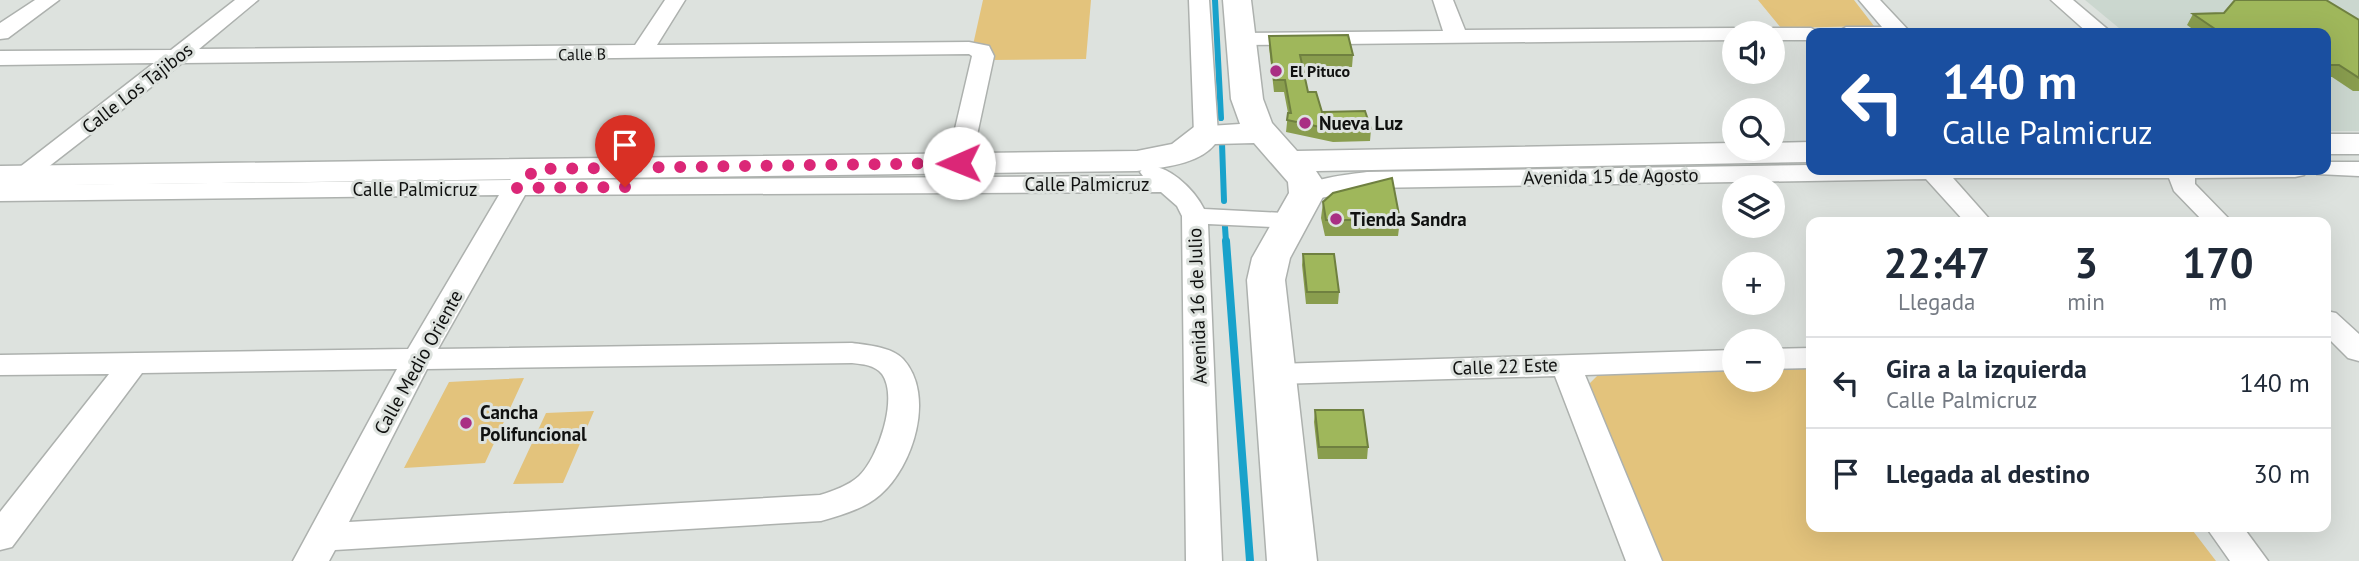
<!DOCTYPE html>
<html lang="es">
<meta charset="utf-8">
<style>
:root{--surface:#fff;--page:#f6f6f7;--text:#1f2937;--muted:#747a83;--line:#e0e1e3}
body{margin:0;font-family:"PT Sans",sans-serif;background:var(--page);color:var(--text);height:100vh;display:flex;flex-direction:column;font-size:26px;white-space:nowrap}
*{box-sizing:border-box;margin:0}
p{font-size:23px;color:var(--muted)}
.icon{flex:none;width:38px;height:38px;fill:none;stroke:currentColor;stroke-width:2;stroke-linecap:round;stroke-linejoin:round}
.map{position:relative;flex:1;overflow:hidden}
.panel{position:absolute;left:1806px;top:217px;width:525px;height:315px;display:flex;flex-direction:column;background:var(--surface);border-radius:14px;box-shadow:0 7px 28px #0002}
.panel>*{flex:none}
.banner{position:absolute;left:1806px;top:28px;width:525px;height:147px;border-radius:14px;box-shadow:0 7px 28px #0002;background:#1a4fa0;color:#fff;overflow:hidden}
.controls{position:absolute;left:1722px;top:21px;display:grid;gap:14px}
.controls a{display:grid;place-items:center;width:63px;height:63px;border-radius:50%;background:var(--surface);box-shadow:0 7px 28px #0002;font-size:35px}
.pin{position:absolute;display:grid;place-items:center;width:60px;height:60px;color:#fff;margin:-72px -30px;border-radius:50% 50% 50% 0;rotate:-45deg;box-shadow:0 0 7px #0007}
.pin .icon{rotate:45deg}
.me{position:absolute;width:77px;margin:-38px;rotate:269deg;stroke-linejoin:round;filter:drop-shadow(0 0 5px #0008)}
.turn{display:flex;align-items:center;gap:24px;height:147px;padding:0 21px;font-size:32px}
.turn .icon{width:91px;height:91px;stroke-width:2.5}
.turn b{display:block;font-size:49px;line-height:60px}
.eta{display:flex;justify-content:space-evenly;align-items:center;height:119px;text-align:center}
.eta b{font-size:42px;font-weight:700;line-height:49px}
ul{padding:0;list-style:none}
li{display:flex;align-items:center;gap:21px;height:91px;padding:0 21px;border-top:2px solid var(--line)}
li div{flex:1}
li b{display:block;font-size:26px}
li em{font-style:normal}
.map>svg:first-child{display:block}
</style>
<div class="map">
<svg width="2359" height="561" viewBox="0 0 2359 561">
<rect width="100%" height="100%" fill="#dde2de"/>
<path fill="#cbd7cf" d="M2085 0H2359V131H2326V33H2125Z"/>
<path fill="#e3c37c" d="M983 0H1091L1086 59 990 60 973 45Z
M1758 0H1854L1874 26 1781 28Z
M1811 368V527H2190L2216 561H1660L1587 386 1601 372 1734 370V380H1773V369Z
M524 378 485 463 404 468 449 382Z
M594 411 563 483 513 484 546 413Z"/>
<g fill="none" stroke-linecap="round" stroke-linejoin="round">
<path stroke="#19a2cb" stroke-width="6" d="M1215 0 1221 118
M1222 143 1224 201
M1225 227 1226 242"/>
<path stroke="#19a2cb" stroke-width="8" d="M1226 241 1250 561"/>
<g stroke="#adb1ae" stroke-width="3">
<path id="street" d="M35 0H59L8 38 0 39V23Z
M235 0H258L199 49 635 45 665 0H685L657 45 969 42 989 46 994 56 971 163 968 168H950L947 163 972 56 969 54 182 63 25 185 510 180C519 171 524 169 536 172L538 180 1143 176 1140 172 1144 167C1166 161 1195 190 1204 209L1302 214 1306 220 1302 226 1293 228 1208 224 1222 561H1186L1182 216 1177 206 1161 192 525 195 438 349 852 343C867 345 892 347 903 359 936 395 913 467 880 495 864 509 841 515 821 521L335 550 329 561H293L397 369 142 373 12 547 0 550V512L109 374 0 375V355L408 349 499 195 0 201V178L16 170 154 63 0 65V51L171 50ZM852 363C862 364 875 365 882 374 899 398 878 458 859 476 848 486 833 491 820 495L349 522 427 369Z
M1189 0H1209L1218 134 1214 139H1198L1194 134Z
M1433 0H1453L1465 30 1734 28 1744 33H1734V40L1241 45 1230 39 1241 33 1443 31Z
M1859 0H1880L1911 33H1836L1846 27H1882Z
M2051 0H2073L2112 33H2088Z
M1773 28H1811L1821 33H1811V40H1773V33H1763Z
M2326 162H2359V176L2317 174 2314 170H2326Z
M1811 165V170H2307L2304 175 2295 177 2195 178V184L2232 222H2204L2174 191 2169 178H1953L1992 222H1965L1926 179 1367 188 1307 201 1298 198 1294 193C1304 179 1350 174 1367 172Z
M2326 311 2336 313 2359 334V361L2348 358 2326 336Z
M1811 348V368L1773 369V349Z
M1734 350V370L1585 375 1662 561H1626L1555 376 1276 384 1265 381 1261 374 1265 367 1276 364Z
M2206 527H2243L2268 561H2230Z"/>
</g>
<g stroke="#adb1ae" stroke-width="3">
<path id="secondary" d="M1223 0H1251L1263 99 1272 123 1297 151 1734 143V149H1773V143L1811 142V162L1316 171 1322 180 1325 193 1290 258 1285 280 1317 561H1267L1247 280 1252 258 1289 193 1288 182 1254 143 1215 144C1198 165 1163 167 1137 171L0 186V166L1137 151 1172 144 1194 127 1240 124 1231 99Z
M2326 134H2359V154H2326Z"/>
</g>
<use href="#street" fill="#fff" fill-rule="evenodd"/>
<use href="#secondary" fill="#fff" fill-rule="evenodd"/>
</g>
<path fill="#899d4e" d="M2193 14 2359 20V91H2353L2332 77H2326V33H2198L2187 25Z
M1269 36 1353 55 1352 67H1303L1308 92 1322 112 1371 129 1370 141 1333 142 1286 132 1288 113 1284 92H1274L1269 47Z
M1323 202 1400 220 1398 236H1325L1321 218Z
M1303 254 1339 292 1338 304H1306L1302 265Z
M1315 410 1368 447 1367 459H1318L1314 422Z"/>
<path fill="#9fb75b" stroke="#6f8040" stroke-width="2" d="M2235 0H2326L2359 20V78L2339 65H2326V33H2221L2193 14 2224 13Z
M1348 35 1353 55H1300L1308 92H1316L1322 112 1365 111 1371 129 1334 130 1287 120 1288 113H1291L1285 80H1274L1269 36Z
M1392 178 1400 220H1326L1323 202 1333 193Z
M1303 254H1334L1339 292H1307Z
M1315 410H1363L1368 447H1319Z"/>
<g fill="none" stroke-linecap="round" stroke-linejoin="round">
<path stroke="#db2777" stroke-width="12" stroke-dasharray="0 21.6" d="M625 187 516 188 536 169 959 163"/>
</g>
<g fill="#a92f84" stroke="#dde2de" stroke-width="2.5">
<circle cx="1276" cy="71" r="7"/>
<circle cx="1305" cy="123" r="7"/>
<circle cx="1336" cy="219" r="7"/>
<circle cx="466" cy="423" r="7"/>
</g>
<g text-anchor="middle" stroke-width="6" stroke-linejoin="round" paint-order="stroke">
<g font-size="16" fill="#101110" stroke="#dde2de">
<text transform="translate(582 54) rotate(-1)" y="6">Calle B</text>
</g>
<g font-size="16" font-weight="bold" fill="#101110" stroke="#dde2de" text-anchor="start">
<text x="1290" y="77">El Pituco</text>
</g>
<g font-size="19" fill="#101110" stroke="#dde2de">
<text transform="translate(137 88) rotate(-38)" y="7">Calle Los Tajibos</text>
<text transform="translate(1611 176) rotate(-1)" y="7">Avenida 15 de Agosto</text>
<text x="1087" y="191">Calle Palmicruz</text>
<text x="415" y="196">Calle Palmicruz</text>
<text transform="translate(1197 306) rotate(-92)" y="7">Avenida 16 de Julio</text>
<text transform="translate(418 362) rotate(-61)" y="7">Calle Medio Oriente</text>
<text transform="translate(1505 366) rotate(-2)" y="7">Calle 22 Este</text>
</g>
<g font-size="19" font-weight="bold" fill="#101110" stroke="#dde2de" text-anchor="start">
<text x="1319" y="130">Nueva Luz</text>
<text x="1350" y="226">Tienda Sandra</text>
<text x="480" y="419">Cancha<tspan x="480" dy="22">Polifuncional</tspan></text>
</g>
</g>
</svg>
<div class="controls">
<a><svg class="icon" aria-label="sound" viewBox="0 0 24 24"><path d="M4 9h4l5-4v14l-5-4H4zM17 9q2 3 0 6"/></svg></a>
<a><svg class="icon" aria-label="search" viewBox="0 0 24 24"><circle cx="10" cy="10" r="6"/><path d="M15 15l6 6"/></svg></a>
<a><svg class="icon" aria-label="layers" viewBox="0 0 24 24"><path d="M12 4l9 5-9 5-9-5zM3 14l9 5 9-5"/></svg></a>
<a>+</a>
<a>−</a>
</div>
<div class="pin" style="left:625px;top:187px;background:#d93025"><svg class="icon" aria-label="arrive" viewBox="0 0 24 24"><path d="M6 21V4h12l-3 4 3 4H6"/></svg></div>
<svg class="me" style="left:959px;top:163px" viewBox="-20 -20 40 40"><circle r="19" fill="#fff"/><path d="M0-13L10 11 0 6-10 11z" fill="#db2777"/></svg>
<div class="banner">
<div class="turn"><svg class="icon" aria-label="left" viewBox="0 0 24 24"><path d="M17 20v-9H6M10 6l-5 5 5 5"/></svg><div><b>140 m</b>Calle Palmicruz</div></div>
</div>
<section class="panel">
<div class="eta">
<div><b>22:47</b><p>Llegada</p></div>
<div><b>3</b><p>min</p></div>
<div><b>170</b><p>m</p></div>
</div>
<ul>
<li><svg class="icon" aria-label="left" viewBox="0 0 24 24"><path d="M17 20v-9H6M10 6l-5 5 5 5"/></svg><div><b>Gira a la izquierda</b><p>Calle Palmicruz</p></div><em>140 m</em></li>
<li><svg class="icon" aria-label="arrive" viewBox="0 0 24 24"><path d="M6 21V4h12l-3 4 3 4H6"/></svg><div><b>Llegada al destino</b></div><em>30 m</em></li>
</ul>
</section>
</div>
